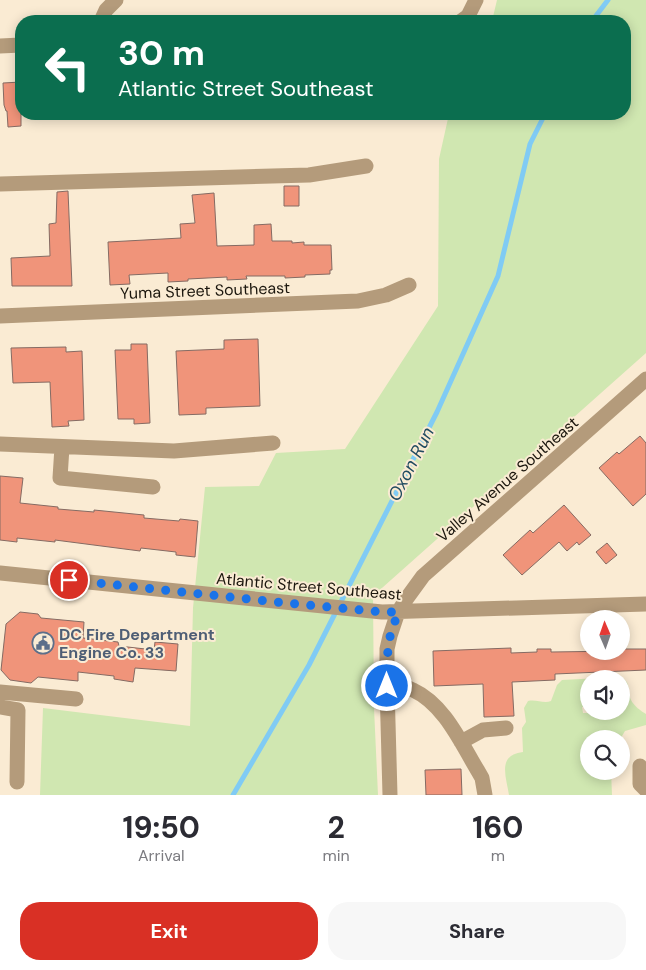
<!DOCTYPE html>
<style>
:root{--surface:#fff;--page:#f7f7f7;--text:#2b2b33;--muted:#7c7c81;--accent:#d93025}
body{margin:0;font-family:"DM Sans",sans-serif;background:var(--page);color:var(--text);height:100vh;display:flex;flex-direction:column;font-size:19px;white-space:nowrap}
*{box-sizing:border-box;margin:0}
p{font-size:16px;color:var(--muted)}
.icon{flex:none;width:28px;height:28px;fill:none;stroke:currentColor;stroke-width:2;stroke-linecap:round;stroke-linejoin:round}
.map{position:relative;height:795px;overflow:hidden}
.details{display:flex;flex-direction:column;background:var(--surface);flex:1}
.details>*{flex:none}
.hud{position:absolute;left:15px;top:15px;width:616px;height:105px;border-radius:20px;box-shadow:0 2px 12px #0003;background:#0b6e4f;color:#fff;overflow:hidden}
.needle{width:32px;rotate:358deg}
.buttons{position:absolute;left:580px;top:610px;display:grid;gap:10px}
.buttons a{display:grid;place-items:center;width:50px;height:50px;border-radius:50%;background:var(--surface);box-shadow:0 2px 12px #0003;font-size:25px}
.pin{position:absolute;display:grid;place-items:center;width:42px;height:42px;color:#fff;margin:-21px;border:2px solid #fff;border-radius:50%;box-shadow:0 1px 5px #0007}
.me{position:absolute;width:55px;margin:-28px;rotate:0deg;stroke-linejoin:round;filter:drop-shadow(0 0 4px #0008)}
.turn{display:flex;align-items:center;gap:18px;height:105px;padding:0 20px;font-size:22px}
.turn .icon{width:65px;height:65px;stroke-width:2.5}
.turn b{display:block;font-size:35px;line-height:42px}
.eta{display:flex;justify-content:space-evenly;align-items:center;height:85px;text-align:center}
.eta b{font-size:30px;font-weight:700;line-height:35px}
.action{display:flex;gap:10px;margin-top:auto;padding:10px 20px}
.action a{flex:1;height:58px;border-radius:20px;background:var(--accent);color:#fff;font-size:20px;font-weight:700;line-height:58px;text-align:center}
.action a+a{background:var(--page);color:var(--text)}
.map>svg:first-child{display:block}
</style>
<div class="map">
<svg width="646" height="795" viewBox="0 0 646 795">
<rect width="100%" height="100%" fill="#faebd3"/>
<path fill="#d0e7b1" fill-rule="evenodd" d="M497 0H646V353L373 596 374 708 378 795H40L43 708 190 726 193 608 205 487 259 486 276 453 345 449 438 306 439 159 449 114H625V21H492Z
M619 677C632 681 627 690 631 700 634 706 641 711 646 714V725L625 731 622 736 621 752V739H589V771H611L612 795H509C506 776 497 755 523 752L522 728 526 722 524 708 528 701C536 699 544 704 551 701L557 685 562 680ZM589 679H621V711H589V713H583L582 707H588L589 711Z"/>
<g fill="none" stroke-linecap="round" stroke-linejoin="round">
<path stroke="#80cbf4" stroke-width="5" d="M592 21 608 0
M233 795 309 665 437 412 498 276 530 144 545 114"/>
</g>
<path fill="#f0947a" stroke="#856b63" d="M21 82V126L8 127 7 111H6L4 105 3 83Z
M284 186H299V206H284Z
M68 191 72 286H12L11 258 50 256 49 224 56 223 57 192Z
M214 193 217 246 254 245V225L271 224 272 241H292V243L304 242V245H331L332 270H330V274L305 275V277L285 278V276H246L247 279 227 280V277L188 279V281L168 282V273L129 275 130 284 110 285 108 242 181 238 180 224 195 223 192 195Z
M258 339 260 406 206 408V414L179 415 176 351 224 349V340Z
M131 344H147L150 423 134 424V419H118L115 350H131Z
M66 347V352L82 351 84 420 68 421 69 426 52 427 50 382 13 383 11 348Z
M640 436 646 443V494L633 506 599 468 617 452 619 454Z
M0 476 23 478 20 503 58 507V509L94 512V510L144 515V518L179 521 180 519 198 521 195 557 176 555V552L141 548 140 551 55 540V542L17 538V542L0 540Z
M564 505 591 535 579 545 577 542 567 551 559 542 522 575 503 555 530 530 533 533Z
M607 543 617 555 606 564 596 552Z
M20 612 38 614 41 618 84 622 83 638 118 642 119 646 154 650 155 642 178 644 176 671 135 668 133 682 114 679V676L78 672V681L38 677 31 683 10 680 1 670 6 624Z
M511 648V653L537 652V649H551V652L621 651V649H646V670L555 674V680L512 682 514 716 484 717 483 684 434 686 433 651Z
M461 769 462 795H426L425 770Z"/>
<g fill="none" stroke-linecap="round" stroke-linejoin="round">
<path stroke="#b49b7b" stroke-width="15" d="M101 21 106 10 116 0
M461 21 468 16 476 0
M0 46 21 45
M0 184 309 175 366 166
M0 316 358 301 386 295 409 285
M0 444 174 451 273 443
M62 447 60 478 153 487
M0 573 382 612 646 604
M387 686C396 686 405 685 413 690 444 704 461 743 478 771L482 778 485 795
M0 692 76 699
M0 707 18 710 17 782
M461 742 483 730 506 728
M640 766V784L646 790
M390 795 387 686V649L390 636 398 612 407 598 423 576 646 379"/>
</g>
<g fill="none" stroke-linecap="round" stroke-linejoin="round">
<path stroke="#1a73e8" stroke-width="9" stroke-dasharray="0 16.2" d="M69 580 286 603 382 612H398L388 643 387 686"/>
</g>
<defs>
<g id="civic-ring" transform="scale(1.125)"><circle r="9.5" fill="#faebd3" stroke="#5c6f8a" stroke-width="1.5"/><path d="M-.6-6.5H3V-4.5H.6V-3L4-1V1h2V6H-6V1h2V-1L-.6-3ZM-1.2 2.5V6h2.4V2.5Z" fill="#5c6f8a"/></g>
</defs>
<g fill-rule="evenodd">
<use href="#civic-ring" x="43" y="643"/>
</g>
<g text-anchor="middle" stroke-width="4" stroke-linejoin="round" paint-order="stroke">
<g font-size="16" fill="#1b160d" stroke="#faebd3">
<text transform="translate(205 290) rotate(-2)" y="6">Yuma Street Southeast</text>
<text transform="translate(507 479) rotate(-41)" y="6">Valley Avenue Southeast</text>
<text transform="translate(309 586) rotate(5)" y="6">Atlantic Street Southeast</text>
</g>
<g font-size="16" font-weight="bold" fill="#4e5e75" stroke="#faebd3" text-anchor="start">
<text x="59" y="640">DC Fire Department<tspan x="59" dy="18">Engine Co. 33</tspan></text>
</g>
<g font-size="18" font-style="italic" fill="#214b60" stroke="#faebd3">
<text transform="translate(411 464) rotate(-63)" y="6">Oxon Run</text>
</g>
</g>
</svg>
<div class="buttons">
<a><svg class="needle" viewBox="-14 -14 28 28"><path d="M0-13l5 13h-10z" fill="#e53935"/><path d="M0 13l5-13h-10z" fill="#7c7c81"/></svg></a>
<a><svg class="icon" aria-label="sound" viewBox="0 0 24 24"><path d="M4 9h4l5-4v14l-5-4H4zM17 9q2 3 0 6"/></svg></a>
<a><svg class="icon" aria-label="search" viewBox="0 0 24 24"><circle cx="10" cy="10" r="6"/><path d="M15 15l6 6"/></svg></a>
</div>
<div class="pin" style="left:69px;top:580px;background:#d93025"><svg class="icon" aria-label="arrive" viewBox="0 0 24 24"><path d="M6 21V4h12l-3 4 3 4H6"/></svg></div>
<svg class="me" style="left:387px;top:686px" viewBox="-20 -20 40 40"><circle r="17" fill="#1a73e8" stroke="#fff" stroke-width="3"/><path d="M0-11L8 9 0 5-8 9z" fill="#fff"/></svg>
<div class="hud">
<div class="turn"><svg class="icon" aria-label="left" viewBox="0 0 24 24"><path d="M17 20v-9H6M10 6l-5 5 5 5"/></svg><div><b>30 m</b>Atlantic Street Southeast</div></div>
</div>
</div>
<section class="details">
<div class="eta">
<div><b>19:50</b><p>Arrival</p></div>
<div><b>2</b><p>min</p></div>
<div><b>160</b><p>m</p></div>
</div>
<div class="action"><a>Exit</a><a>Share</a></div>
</section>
